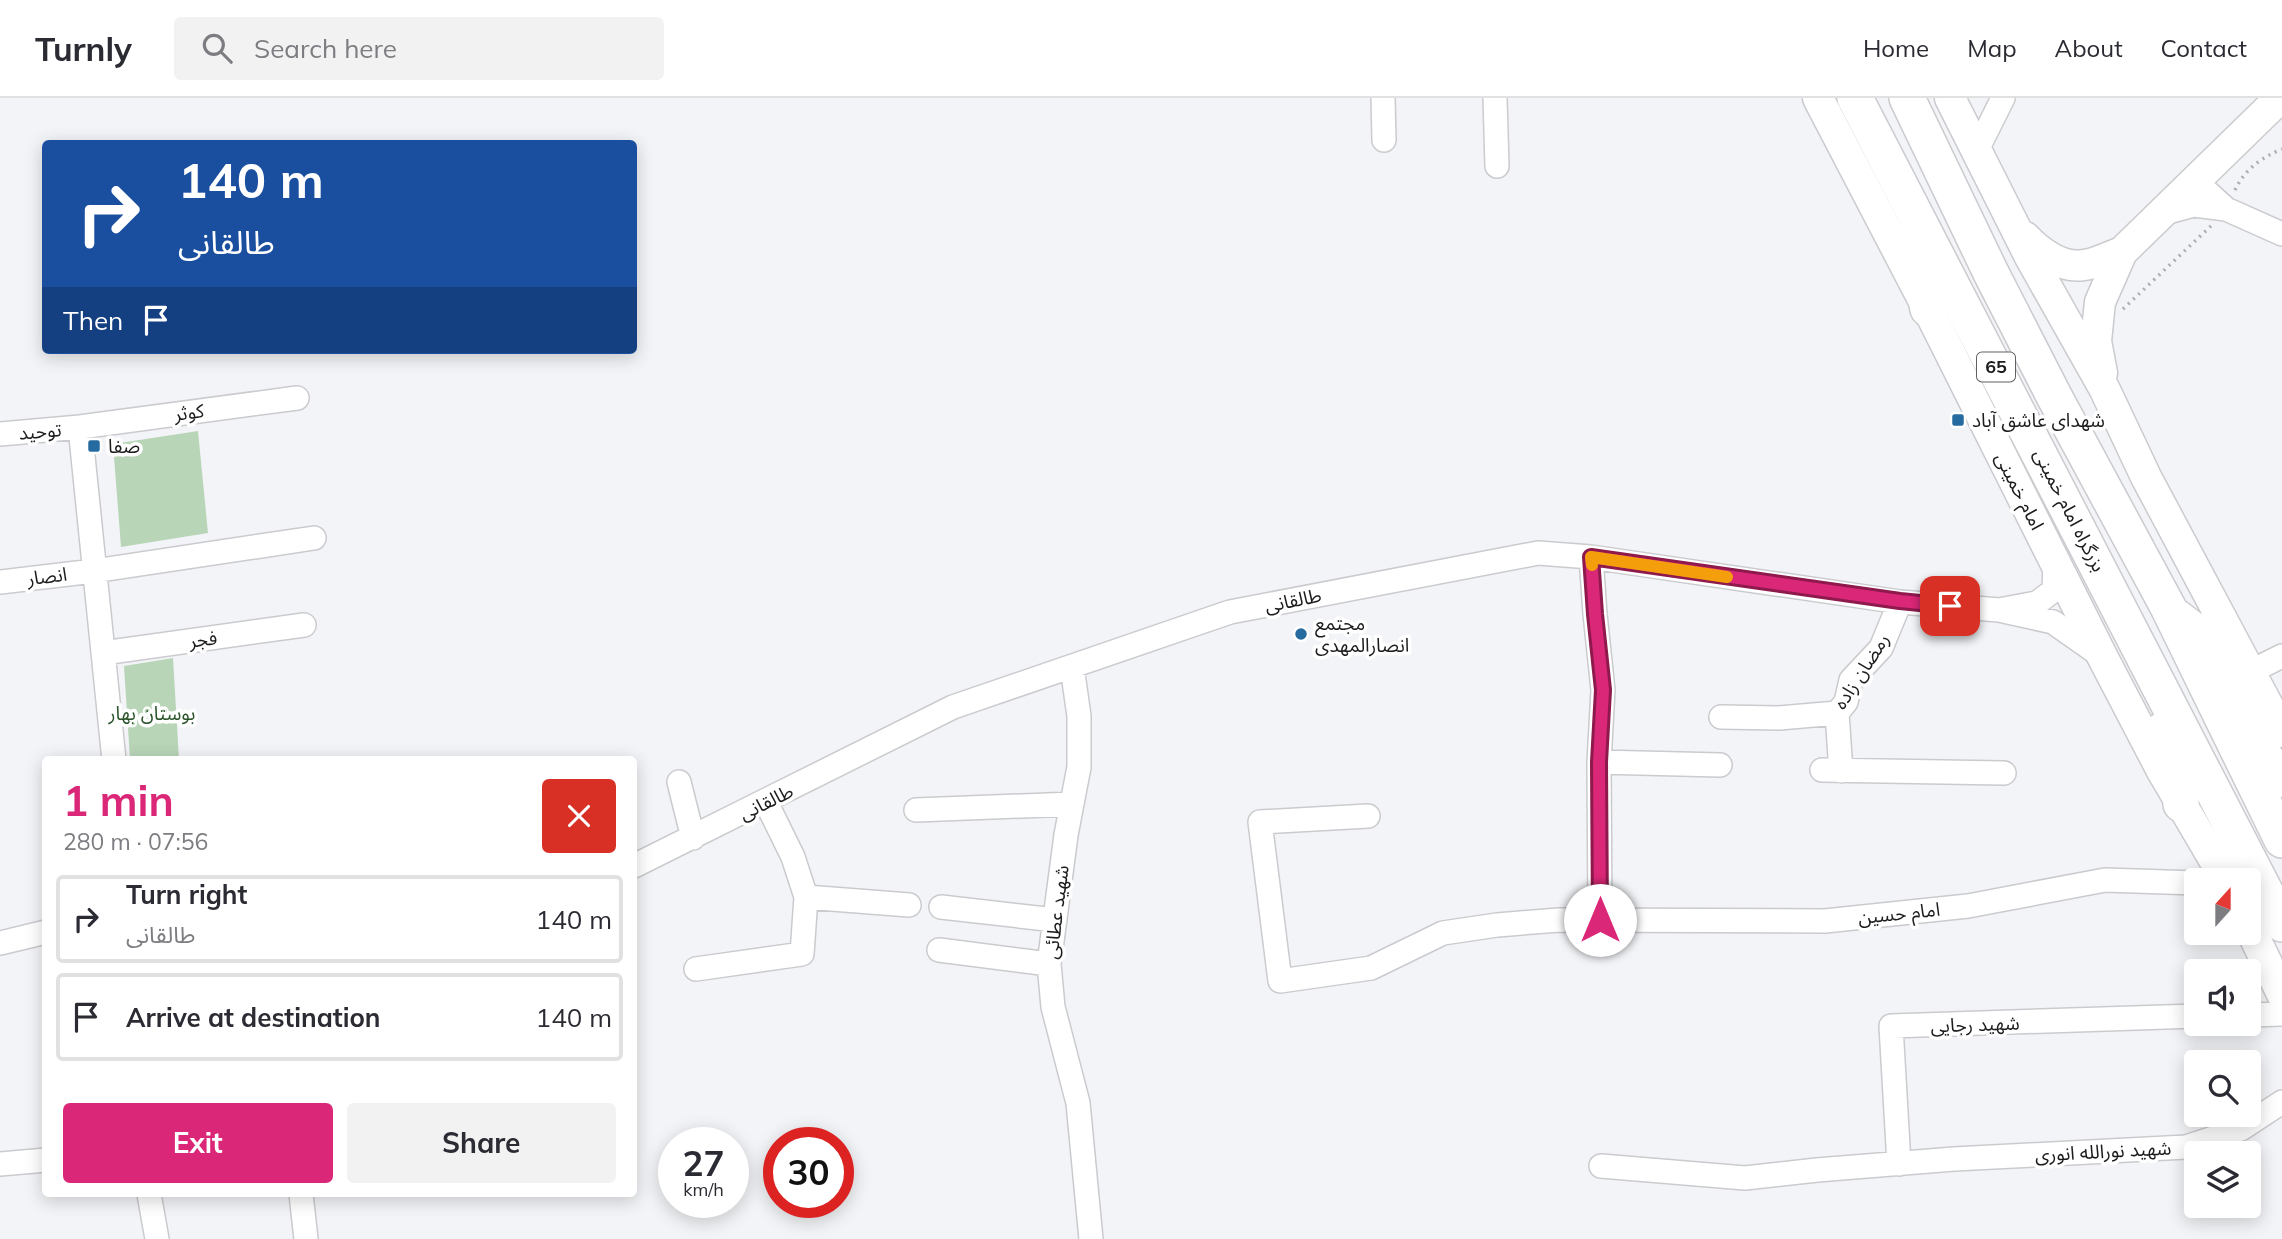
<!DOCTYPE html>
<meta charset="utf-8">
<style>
:root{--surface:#fff;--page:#f2f2f3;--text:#2b2b33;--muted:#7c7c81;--line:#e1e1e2;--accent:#db2777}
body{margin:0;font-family:Mulish,"Noto Sans Arabic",sans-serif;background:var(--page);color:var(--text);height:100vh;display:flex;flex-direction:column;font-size:26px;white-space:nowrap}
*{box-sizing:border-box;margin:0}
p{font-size:23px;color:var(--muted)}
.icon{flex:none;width:38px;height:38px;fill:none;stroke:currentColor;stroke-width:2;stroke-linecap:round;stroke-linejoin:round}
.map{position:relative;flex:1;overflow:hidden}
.details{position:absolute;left:42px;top:658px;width:595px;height:441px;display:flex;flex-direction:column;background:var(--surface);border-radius:7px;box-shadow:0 4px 18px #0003}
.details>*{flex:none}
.banner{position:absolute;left:42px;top:42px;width:595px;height:214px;border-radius:7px;box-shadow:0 4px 18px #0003;background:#1a4fa0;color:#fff;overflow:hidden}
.needle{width:46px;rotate:21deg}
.tools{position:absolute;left:2184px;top:770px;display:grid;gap:14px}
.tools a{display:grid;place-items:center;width:77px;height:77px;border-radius:7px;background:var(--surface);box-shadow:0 4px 18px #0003;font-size:35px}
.speed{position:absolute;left:658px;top:1029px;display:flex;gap:14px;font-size:35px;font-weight:700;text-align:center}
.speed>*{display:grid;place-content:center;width:91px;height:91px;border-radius:50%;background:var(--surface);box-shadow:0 4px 18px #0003;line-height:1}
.speed small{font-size:18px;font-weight:400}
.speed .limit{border:10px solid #d22;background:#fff;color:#111}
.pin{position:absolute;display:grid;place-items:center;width:60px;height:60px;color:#fff;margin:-30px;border-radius:14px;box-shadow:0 4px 10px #0006}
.me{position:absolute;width:77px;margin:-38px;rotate:0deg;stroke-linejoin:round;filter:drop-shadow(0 0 5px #0008)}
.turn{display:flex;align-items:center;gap:24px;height:147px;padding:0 21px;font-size:32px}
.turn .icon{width:91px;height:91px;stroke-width:2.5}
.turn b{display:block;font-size:49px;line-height:60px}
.then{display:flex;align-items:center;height:66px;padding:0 21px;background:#0003;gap:14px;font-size:26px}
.round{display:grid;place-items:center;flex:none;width:74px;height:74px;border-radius:7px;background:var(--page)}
.overview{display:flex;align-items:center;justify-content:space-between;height:119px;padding:0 21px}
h1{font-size:42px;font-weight:700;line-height:52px;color:var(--accent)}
.button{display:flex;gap:14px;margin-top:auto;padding:14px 21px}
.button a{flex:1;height:80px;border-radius:7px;background:var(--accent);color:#fff;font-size:28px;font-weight:700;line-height:80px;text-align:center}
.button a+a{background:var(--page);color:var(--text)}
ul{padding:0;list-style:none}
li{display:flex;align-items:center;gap:21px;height:88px;margin:0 14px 10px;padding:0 7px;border:4px solid var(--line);border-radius:7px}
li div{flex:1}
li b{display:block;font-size:26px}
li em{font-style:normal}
header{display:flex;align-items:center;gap:42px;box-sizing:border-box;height:98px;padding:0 35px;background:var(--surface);border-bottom:2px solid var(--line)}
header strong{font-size:33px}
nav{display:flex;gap:38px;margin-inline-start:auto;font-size:24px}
.search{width:490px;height:63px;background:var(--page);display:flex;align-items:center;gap:18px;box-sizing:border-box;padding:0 24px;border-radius:7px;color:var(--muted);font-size:26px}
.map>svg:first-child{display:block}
</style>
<header>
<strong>Turnly</strong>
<div class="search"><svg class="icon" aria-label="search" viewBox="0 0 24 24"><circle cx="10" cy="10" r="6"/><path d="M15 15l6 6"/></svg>Search here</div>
<nav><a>Home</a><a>Map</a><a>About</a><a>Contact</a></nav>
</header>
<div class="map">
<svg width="2282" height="1141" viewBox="0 0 2282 1141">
<rect width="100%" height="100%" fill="#f3f4f7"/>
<path fill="#b9d5b8" d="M198 333 208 435 121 449 113 346Z
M173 560 179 661H130L124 568Z"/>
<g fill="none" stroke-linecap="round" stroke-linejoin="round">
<g stroke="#cbcbcf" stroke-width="26">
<path id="minor" d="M1383 0 1384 42
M1495 0 1497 68
M1976 54 2003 0
M2194 82 2226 111 2282 136
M2161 116 2194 107 2226 111
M80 329 114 662
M0 336 80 329 297 300
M1591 459 1595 516 1603 592 1599 664 1600 823
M2055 465 2054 492 2037 505 1999 512 2053 524 2100 557
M0 484 94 473 314 440
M103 555 304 527
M1072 569 1079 618V669L1066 737 1049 866 1053 909 1078 1005 1091 1141
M2250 574 2282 558
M1837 615 1841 673
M1721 619 1779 620 1837 615 1846 604 1851 582 1881 550 1900 504
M1599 664 1720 667
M1822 672 2004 675
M679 684 693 740
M916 712 1072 706
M1368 718 1260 724 1280 883 1371 870 1443 835 1497 827 1559 822 1825 823 1968 808 2105 782 2196 785
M634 768 953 609 1230 514 1538 455 1591 459 1900 504 1999 512
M806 799 909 807
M941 809 1055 822
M0 845 46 834
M939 852 1049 866
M696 871 802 856 806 799 793 759 766 704
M2249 917 2282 916
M0 1066 46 1062
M1899 1066 1891 928 2196 918
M1601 1068 1745 1080 1817 1072 1954 1061 2186 1049 2241 1031 2282 1004
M149 1096 157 1141
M301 1096 306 1141"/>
</g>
<g stroke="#cbcbcf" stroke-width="33">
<path id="major" d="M1818 0 1928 211 2102 558 2162 673 2226 782
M1950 0 2030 159 2105 292 2146 379 2282 634
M2025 139C2039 154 2062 171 2084 167 2096 166 2110 158 2122 154
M2102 275 2096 243 2100 204 2122 154 2280 0
M2178 517 2199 533 2282 684
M2249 828 2282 896"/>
</g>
<g stroke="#cbcbcf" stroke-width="38">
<path id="highway" d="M1855 0 2282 826
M1907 0 1991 175 2054 298 2168 509 2282 742
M1913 137 1928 211
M2161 633 2178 671 2181 706"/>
</g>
<path stroke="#adaeb0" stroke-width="3.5" stroke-dasharray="2 5" stroke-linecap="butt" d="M2235 92C2245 71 2261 60 2282 51
M2123 211 2212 127"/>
<use href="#minor" stroke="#fff" stroke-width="23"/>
<use href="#major" stroke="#fff" stroke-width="30"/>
<use href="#highway" stroke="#fff" stroke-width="35"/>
</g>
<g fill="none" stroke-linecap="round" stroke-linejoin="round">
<g stroke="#8e194d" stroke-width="18">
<path id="route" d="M1600 822 1599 664 1603 592 1595 516 1591 459 1900 503 1950 508"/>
</g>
<use href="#route" stroke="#db2777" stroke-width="12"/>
<path stroke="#f59e0b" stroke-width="12" d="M1592 467 1591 459 1727 479"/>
</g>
<g fill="#266ba0" stroke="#fff" stroke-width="2.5">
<rect x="1951" y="315" width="14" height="14" rx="3.5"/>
<rect x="87" y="341" width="14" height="14" rx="3.5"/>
<circle cx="1301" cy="536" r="7"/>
</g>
<g text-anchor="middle" stroke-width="7" stroke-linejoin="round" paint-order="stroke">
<rect fill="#fff" stroke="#606061" stroke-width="2" x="1977" y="254.5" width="38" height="29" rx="5"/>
<g font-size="18" font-weight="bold" fill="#1c1c1d">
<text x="1996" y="275">65</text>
</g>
<g font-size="19" fill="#1c1c1d" stroke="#fff">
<text transform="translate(189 314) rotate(-8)" y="7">کوثر</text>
<text transform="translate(40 333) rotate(-5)" y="7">توحید</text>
<text transform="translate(2020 393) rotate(63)" y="7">امام خمینی</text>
<text transform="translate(2070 412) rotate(63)" y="7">بزرگراه امام خمینی</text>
<text transform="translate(47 478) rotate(-7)" y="7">انصار</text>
<text transform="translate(1293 502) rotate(-11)" y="7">طالقانی</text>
<text transform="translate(203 541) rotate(-8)" y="7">فجر</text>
<text transform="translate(1861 573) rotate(-57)" y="7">رمضان زاده</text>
<text transform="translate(766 704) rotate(-26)" y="7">طالقانی</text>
<text transform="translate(1056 814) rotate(-83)" y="7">شهید عطائی</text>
<text transform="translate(1899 815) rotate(-6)" y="7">امام حسین</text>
<text transform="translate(1975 926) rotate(-2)" y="7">شهید رجایی</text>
<text transform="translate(2103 1053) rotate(-3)" y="7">شهید نورالله انوری</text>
</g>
<g font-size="19" fill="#1c1c1d" stroke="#fff" text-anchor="start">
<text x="1972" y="329">شهدای عاشق آباد</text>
<text x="108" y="355">صفا</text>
<text x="1315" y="532">مجتمع<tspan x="1315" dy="22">انصارالمهدی</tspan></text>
</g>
<g font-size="19" fill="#2a532a" stroke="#fff">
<text x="152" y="622">بوستان بهار</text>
</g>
</g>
</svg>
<div class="tools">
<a><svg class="needle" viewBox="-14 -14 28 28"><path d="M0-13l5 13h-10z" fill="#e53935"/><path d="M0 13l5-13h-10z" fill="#7c7c81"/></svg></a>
<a><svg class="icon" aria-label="sound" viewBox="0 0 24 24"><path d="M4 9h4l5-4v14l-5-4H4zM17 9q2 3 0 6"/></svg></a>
<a><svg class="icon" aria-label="search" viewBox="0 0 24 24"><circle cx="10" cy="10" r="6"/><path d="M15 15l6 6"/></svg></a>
<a><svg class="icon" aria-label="layers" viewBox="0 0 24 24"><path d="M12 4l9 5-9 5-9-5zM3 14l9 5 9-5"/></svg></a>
</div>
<div class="speed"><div>27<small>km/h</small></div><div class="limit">30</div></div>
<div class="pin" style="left:1950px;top:508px;background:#d93025"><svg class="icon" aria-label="arrive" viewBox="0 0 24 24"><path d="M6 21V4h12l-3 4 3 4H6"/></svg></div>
<svg class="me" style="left:1600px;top:822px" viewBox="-20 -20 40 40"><circle r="19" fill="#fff"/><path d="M0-13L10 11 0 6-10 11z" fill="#db2777"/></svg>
<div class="banner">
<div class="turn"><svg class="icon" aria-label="right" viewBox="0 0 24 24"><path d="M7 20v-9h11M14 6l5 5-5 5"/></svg><div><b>140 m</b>طالقانی</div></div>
<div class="then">Then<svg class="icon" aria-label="arrive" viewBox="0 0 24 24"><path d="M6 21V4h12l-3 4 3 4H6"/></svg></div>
</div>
<section class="details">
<div class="overview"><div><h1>1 min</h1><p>280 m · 07:56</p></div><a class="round" style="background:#d93025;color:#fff"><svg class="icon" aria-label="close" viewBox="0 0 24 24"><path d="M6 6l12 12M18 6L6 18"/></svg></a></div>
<ul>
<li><svg class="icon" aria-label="right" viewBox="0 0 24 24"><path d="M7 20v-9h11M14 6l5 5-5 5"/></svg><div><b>Turn right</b><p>طالقانی</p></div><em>140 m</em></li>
<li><svg class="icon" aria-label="arrive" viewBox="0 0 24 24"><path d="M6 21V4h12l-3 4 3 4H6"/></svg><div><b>Arrive at destination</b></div><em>140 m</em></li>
</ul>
<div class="button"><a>Exit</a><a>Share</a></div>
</section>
</div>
